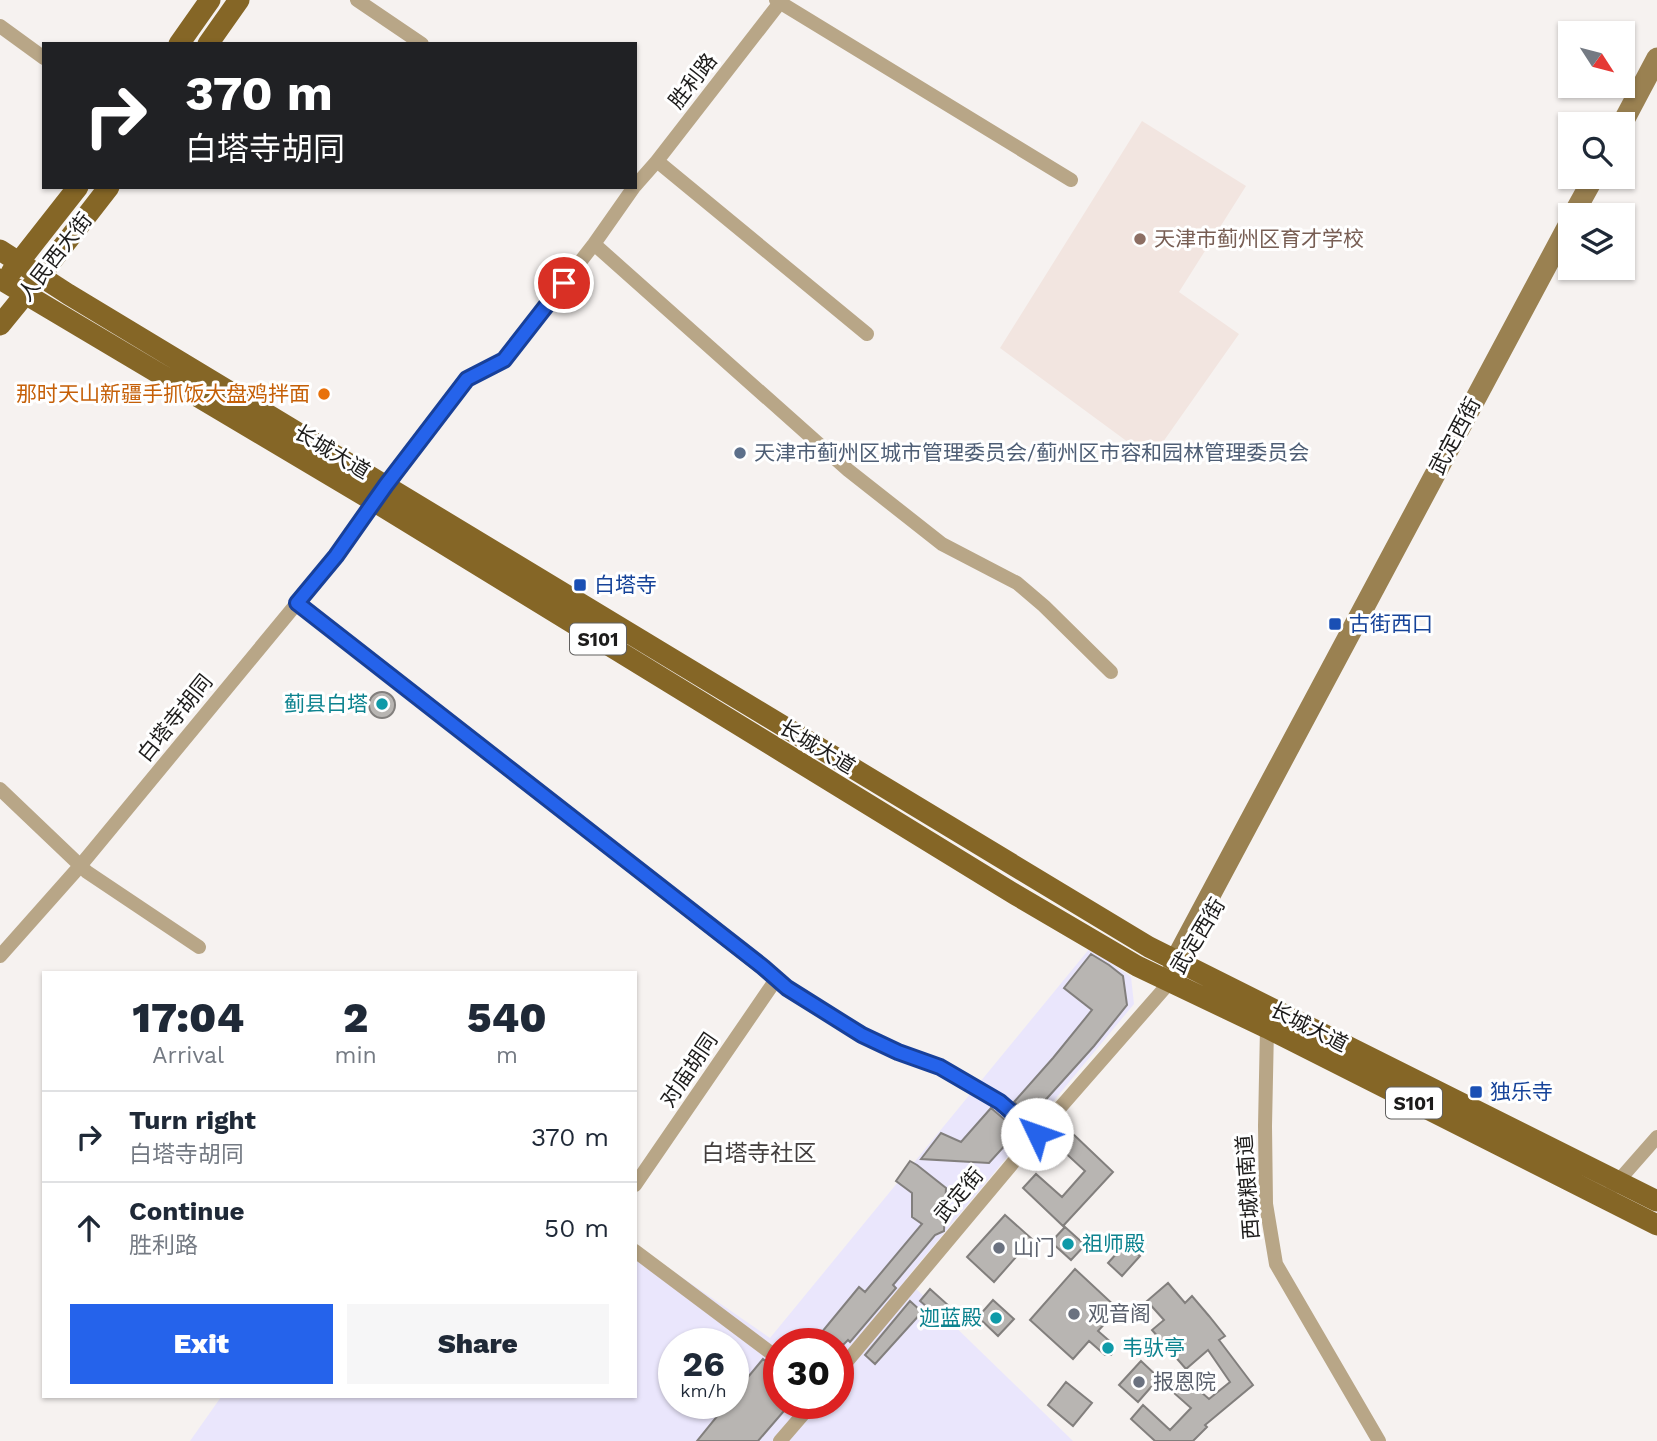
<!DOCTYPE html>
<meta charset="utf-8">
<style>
:root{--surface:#fff;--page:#f6f6f7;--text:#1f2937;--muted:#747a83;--line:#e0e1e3;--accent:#2563eb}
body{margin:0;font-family:"Work Sans","Noto Sans SC",sans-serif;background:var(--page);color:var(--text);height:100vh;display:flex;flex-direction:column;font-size:26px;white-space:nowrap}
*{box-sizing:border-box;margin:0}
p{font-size:23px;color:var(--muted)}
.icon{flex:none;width:38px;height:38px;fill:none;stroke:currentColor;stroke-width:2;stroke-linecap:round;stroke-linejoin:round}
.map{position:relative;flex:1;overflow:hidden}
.sheet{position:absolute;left:42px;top:971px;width:595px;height:427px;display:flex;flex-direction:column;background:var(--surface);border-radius:0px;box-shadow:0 2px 5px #0004}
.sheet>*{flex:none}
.hud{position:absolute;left:42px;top:42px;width:595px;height:147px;border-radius:0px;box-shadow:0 2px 5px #0004;background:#202124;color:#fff;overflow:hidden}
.needle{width:46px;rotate:126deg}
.buttons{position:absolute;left:1558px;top:21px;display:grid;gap:14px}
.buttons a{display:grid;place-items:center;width:77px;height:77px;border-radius:0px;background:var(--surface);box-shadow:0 2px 5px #0004;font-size:35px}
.speed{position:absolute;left:658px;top:1328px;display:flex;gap:14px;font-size:35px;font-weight:700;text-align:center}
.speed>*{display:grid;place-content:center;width:91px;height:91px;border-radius:50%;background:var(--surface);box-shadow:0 2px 5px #0004;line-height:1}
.speed small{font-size:18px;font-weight:400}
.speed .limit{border:10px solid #d22;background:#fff;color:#111}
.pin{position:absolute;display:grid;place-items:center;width:60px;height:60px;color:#fff;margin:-30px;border:4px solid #fff;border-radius:50%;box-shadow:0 2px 7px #0007}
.me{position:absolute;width:77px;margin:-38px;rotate:312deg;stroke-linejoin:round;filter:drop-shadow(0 0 5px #0008)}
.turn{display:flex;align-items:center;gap:24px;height:147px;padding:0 28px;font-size:32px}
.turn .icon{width:91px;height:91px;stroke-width:2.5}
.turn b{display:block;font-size:49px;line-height:60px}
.eta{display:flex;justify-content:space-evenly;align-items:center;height:119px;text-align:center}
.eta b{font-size:42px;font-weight:800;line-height:49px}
.primary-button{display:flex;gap:14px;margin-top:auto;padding:14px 28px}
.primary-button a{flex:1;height:80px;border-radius:0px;background:var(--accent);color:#fff;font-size:28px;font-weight:800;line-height:80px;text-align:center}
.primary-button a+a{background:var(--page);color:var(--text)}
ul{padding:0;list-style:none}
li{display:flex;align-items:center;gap:21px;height:91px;padding:0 28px;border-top:2px solid var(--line)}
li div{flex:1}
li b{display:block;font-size:26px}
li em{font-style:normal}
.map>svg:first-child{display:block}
</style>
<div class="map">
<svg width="1657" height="1441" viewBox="0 0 1657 1441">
<rect width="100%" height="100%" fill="#f6f2f0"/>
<path fill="#eae6fc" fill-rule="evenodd" d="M1090 948 1131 977 1134 1004 906 1279 1073 1441H190L221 1397 635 1396V1245L770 1338ZM674 1344H733V1404H674ZM779 1344H838V1404H779Z"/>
<path fill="#f2e5e0" d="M1142 121 1246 186 1179 292 1239 334 1151 459 1000 348Z"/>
<path fill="#b8b5b2" stroke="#827f7d" stroke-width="2" d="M369 705a13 13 0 1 1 26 0a13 13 0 1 1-26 0Z
M1091 954 1109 965 1123 976 1127 1005 1094 1046 1031 1116 1014 1102 1053 1058 1092 1010 1064 988Z
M991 1108 1018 1131 989 1163 921 1159 941 1133 961 1142Z
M1072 1133 1113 1172 1063 1226 1023 1188 1036 1174 1062 1197 1085 1171 1059 1147Z
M910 1161 917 1165 946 1188 944 1231 935 1235 893 1285 896 1288 850 1342 848 1340 844 1344H812L859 1287 865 1292 922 1224 912 1217V1193L896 1181Z
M1005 1215 1032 1239 994 1282 967 1257Z
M1065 1227 1085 1245 1071 1260 1051 1242Z
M1126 1243 1140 1256 1122 1276 1108 1263Z
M1075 1269 1118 1309 1098 1331 1114 1345V1351L1111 1355H1105L1089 1341 1073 1359 1030 1320Z
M1168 1283 1185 1303 1192 1296 1209 1316 1225 1336 1219 1340 1253 1385 1205 1425 1207 1427 1193 1441H1155L1131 1419 1143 1405 1170 1430 1191 1408 1165 1385 1177 1371 1209 1399 1230 1382 1208 1350 1186 1369 1152 1330 1164 1320 1147 1301Z
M930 1289 949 1306 939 1317 920 1301Z
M993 1300 1014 1319 998 1336 978 1317Z
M910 1301 922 1312 875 1364 865 1355Z
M763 1359 773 1367 779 1369V1404H790L758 1441H697L727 1404H733V1395Z
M1141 1361 1159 1378 1138 1402 1119 1385Z
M1066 1382 1092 1403 1073 1426 1048 1405Z"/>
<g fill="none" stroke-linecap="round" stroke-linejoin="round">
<path stroke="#b8a687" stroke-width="14" d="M357 0 422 44
M776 0 1071 180
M0 26 44 58
M657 161 867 334
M635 186 657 161 782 0
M594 244 848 470 942 544 1017 583 1044 606 1111 672
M297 603 787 988 862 1035 898 1052 940 1067 1000 1102 1037 1134
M0 789 87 872 199 947
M0 956 80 866 336 556 386 485 467 379 504 360 594 244 634 187
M1267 1028 1265 1126 1266 1204 1276 1264 1379 1441
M635 1185 777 978
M1613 1187 1657 1137
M635 1251 779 1359
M838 1372 1037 1134 1170 982
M780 1441 812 1404"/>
<path stroke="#9a8151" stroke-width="21" d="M1622 124 1657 58
M1573 215 1594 177
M1171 978 1176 959 1570 222"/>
<path stroke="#856626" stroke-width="21" d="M179 44 210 0
M208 44 239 0
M0 250 68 294 1149 947 1657 1201
M12 271 78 187
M0 279 375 502 1016 895 1137 966 1267 1028 1657 1225
M0 325 40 276 109 187"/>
</g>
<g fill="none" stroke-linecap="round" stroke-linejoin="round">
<g stroke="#184099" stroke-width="18">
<path id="route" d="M564 283 504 360 467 379 386 485 336 556 297 603 763 967 787 988 862 1035 898 1052 940 1067 1000 1102 1037 1134"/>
</g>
<use href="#route" stroke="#2563eb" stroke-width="12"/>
</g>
<circle fill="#8d6e63" stroke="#fff" stroke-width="2.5" cx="1140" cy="239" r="7"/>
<circle fill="#e8710a" stroke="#fff" stroke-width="2.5" cx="324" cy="394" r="7"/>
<circle fill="#5c6f8a" stroke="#fff" stroke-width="2.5" cx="740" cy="453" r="7"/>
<g fill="#1a4fb4" stroke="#fff" stroke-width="2.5">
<rect x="573" y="578" width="14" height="14" rx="3.5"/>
<rect x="1328" y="617" width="14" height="14" rx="3.5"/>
<rect x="1469" y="1085" width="14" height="14" rx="3.5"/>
</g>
<g fill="#0f9aa8" stroke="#fff" stroke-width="2.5">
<circle cx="382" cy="704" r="7"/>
<circle cx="1068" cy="1244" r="7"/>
<circle cx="996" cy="1318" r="7"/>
<circle cx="1108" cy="1348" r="7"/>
</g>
<g fill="#6b7280" stroke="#fff" stroke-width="2.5">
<circle cx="999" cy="1248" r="7"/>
<circle cx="1074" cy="1314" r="7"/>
<circle cx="1139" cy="1382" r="7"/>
</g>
<g text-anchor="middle" stroke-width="6" stroke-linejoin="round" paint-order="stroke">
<g fill="#fff" stroke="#61605f" stroke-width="2">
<rect x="570" y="623.5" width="56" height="31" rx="5"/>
<rect x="1386" y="1087.5" width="56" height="31" rx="5"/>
</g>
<g font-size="19" font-weight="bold" fill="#1d1c1b">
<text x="598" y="646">S101</text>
<text x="1414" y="1110">S101</text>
</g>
<g font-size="21" fill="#1d1c1b" stroke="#fff">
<text transform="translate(693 81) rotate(-52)" y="7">胜利路</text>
<text transform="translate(55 257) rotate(-52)" y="7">人民西大街</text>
<text transform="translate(1455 436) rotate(-62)" y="7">武定西街</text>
<text transform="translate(332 452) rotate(31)" y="7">长城大道</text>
<text transform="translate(175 718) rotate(-51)" y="7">白塔寺胡同</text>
<text transform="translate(817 747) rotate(31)" y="7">长城大道</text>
<text transform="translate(1198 936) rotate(-59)" y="7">武定西街</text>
<text transform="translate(1309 1027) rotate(27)" y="7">长城大道</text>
<text transform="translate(689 1070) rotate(-56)" y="7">对庙胡同</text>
<text transform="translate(1248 1187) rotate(-94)" y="7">西城粮南道</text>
<text transform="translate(959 1195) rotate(-50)" y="7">武定街</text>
</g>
<g font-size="21" fill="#785e54" stroke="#fff" text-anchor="start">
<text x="1154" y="246">天津市蓟州区育才学校</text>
</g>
<g font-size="21" fill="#c56008" stroke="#fff" text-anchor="end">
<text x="310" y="401">那时天山新疆手抓饭大盘鸡拌面</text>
</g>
<g font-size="21" fill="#4e5e75" stroke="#fff" text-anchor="start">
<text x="754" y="460">天津市蓟州区城市管理委员会/蓟州区市容和园林管理委员会</text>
</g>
<g font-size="21" fill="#164399" stroke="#fff" text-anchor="start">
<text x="594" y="592">白塔寺</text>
<text x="1349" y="631">古街西口</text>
<text x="1490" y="1099">独乐寺</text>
</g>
<g font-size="21" fill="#0d838f" stroke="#fff" text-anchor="end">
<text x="368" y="711">蓟县白塔</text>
<text x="1082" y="1251" text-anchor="start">祖师殿</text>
<text x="982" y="1325">迦蓝殿</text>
<text x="1122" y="1355" text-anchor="start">韦驮亭</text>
</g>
<g font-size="21" fill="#5b616d" stroke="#fff" text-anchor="start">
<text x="1013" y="1255">山门</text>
<text x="1088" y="1321">观音阁</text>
<text x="1153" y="1389">报恩院</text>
</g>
<g font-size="23" fill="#433f3e" stroke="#fff">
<text x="759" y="1161">白塔寺社区</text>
</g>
</g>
</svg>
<div class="buttons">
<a><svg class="needle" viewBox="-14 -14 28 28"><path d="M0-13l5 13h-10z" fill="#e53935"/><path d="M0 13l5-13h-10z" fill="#747a83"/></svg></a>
<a><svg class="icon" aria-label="search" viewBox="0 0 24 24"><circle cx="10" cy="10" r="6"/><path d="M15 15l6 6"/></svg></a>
<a><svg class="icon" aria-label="layers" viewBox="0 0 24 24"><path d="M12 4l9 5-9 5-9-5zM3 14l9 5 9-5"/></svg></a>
</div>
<div class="speed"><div>26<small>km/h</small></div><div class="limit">30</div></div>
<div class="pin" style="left:564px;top:283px;background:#d93025"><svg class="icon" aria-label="arrive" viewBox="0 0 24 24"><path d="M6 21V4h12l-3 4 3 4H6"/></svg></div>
<svg class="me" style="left:1037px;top:1134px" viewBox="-20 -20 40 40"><circle r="19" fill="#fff"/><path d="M0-13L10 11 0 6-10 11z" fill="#2563eb"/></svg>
<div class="hud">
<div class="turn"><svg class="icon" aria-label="right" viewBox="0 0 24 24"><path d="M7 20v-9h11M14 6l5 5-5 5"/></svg><div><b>370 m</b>白塔寺胡同</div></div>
</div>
<section class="sheet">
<div class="eta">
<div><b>17:04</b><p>Arrival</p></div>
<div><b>2</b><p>min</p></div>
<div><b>540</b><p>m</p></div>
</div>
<ul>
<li><svg class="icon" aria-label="right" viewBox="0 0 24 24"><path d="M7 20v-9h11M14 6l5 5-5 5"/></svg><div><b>Turn right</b><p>白塔寺胡同</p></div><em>370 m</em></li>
<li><svg class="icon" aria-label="ahead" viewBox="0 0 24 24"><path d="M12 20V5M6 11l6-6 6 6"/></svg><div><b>Continue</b><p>胜利路</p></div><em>50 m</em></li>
</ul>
<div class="primary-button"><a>Exit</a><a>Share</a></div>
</section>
</div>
